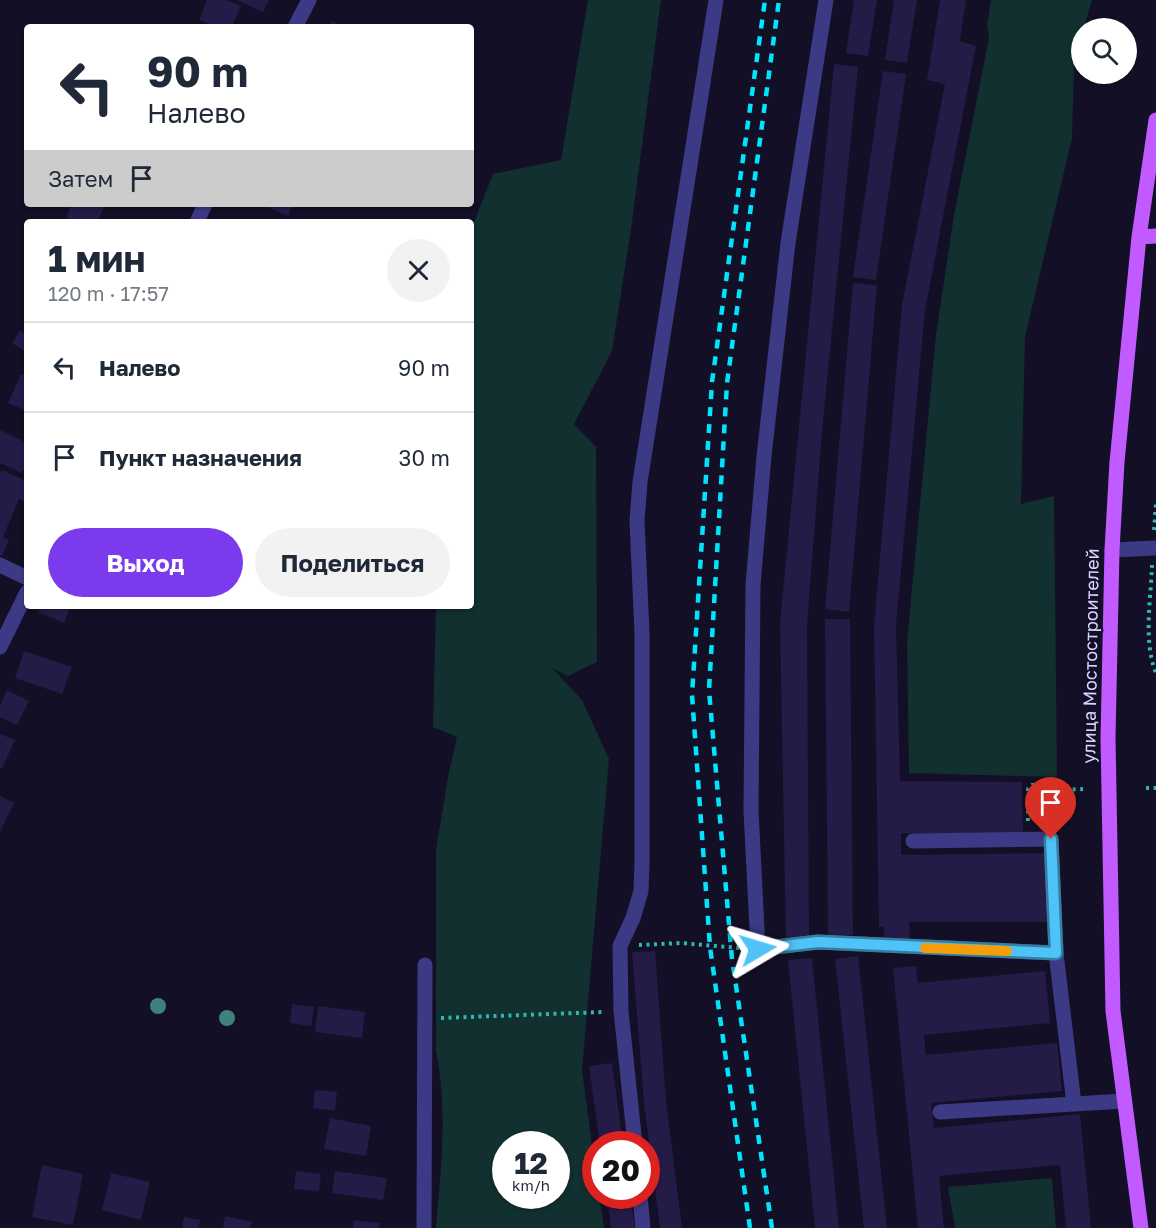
<!DOCTYPE html>
<html lang="ru">
<meta charset="utf-8">
<style>
:root{--surface:#fff;--page:#f2f2f3;--text:#1f2937;--muted:#747a83;--line:#e0e1e3;--accent:#7c3aed}
body{margin:0;font-family:"Golos Text",sans-serif;background:var(--page);color:var(--text);height:100vh;display:flex;flex-direction:column;font-size:22px;white-space:nowrap}
*{box-sizing:border-box;margin:0}
p{font-size:20px;color:var(--muted)}
.icon{flex:none;width:33px;height:33px;fill:none;stroke:currentColor;stroke-width:2;stroke-linecap:round;stroke-linejoin:round}
.map{position:relative;flex:1;overflow:hidden}
.side{position:absolute;left:24px;top:219px;width:450px;height:390px;display:flex;flex-direction:column;background:var(--surface);border-radius:6px;box-shadow:0 2px 4px #0004}
.side>*{flex:none}
.top-card{position:absolute;left:24px;top:24px;width:450px;height:183px;border-radius:6px;box-shadow:0 2px 4px #0004;background:#fff;color:var(--text);overflow:hidden}
.controls{position:absolute;left:1071px;top:18px;display:grid;gap:12px}
.controls a{display:grid;place-items:center;width:66px;height:66px;border-radius:50%;background:var(--surface);box-shadow:0 2px 4px #0004;font-size:30px}
.speed{position:absolute;left:492px;top:1131px;display:flex;gap:12px;font-size:30px;font-weight:700;text-align:center}
.speed>*{display:grid;place-content:center;width:78px;height:78px;border-radius:50%;background:var(--surface);box-shadow:0 2px 4px #0004;line-height:1}
.speed small{font-size:15px;font-weight:400}
.speed .limit{border:9px solid #d22;background:#fff;color:#111}
.pin{position:absolute;display:grid;place-items:center;width:51px;height:51px;color:#fff;margin:-62px -26px;border-radius:50% 50% 50% 0;rotate:-45deg;box-shadow:0 0 6px #0007}
.pin .icon{rotate:45deg}
.me{position:absolute;width:66px;margin:-33px;rotate:83deg;stroke-linejoin:round;filter:drop-shadow(0 0 4px #0008)}
.turn{display:flex;align-items:center;gap:21px;height:126px;padding:0 24px;font-size:27px}
.turn .icon{width:78px;height:78px;stroke-width:2.5}
.turn b{display:block;font-size:42px;line-height:51px}
.then{display:flex;align-items:center;height:57px;padding:0 24px;background:#0003;gap:12px;font-size:22px}
.round{display:grid;place-items:center;flex:none;width:63px;height:63px;border-radius:32px;background:var(--page)}
.overview{display:flex;align-items:center;justify-content:space-between;height:102px;padding:0 24px}
h1{font-size:36px;font-weight:700;line-height:45px}
.primary-button{display:flex;gap:12px;margin-top:auto;padding:12px 24px}
.primary-button a{flex:1;height:69px;border-radius:36px;background:var(--accent);color:#fff;font-size:24px;font-weight:700;line-height:69px;text-align:center}
.primary-button a+a{background:var(--page);color:var(--text)}
ul{padding:0;list-style:none}
li{display:flex;align-items:center;gap:18px;height:90px;padding:0 24px;border-top:2px solid var(--line)}
li div{flex:1}
li b{display:block;font-size:22px}
li em{font-style:normal}
.map>svg:first-child{display:block}
</style>
<div class="map">
<svg width="1156" height="1228" viewBox="0 0 1156 1228">
<rect width="100%" height="100%" fill="#130f26"/>
<path fill="#12302f" fill-rule="evenodd" d="M588 0H661L631 229 612 351 574 424 596 447 597 662 568 676 552 668 582 700 609 759 582 1070 595 1168 596 1196H599L604 1228H436C441 1168 448 1110 436 1051V850L449 772 457 737 433 727 436 606H471V230L493 174 561 160ZM506 1144H556V1196H506Z
M991 0H1092L1084 28H1082L1081 38 1074 64 1072 138 1025 337 1021 504 1054 496 1057 777 909 773 907 642 936 335 954 215 989 38 987 26Z
M1052 1178 1056 1228H955L948 1187Z"/>
<path fill="#241b47" d="M207 0H226L241 6 232 27H215L199 20Z
M237 0H269L263 12Z
M854 0H877L868 56 846 53Z
M894 0H917L907 63 885 60Z
M940 0H966L960 41 976 46 925 310 896 625 900 781 1022 782 1023 833H901V855L1048 853 1051 922H909L910 944 884 943V927H879L874 626 902 305 945 84 927 80Z
M332 21 344 27H329Z
M834 64 858 67 822 432 807 625 809 939 786 940 780 623Z
M883 71 906 74 876 280 853 277Z
M72 204H106L97 222H76L66 217Z
M261 204H293L288 216Z
M853 283 877 285 849 612 825 609Z
M20 330 27 335V353L12 343Z
M21 374 27 376V411L8 403Z
M0 430 27 443V462L22 473 0 463Z
M2 470 27 481V503L19 499 3 537 9 540 2 556 0 555V474Z
M41 606H71L64 623 38 612Z
M825 619H850L853 935H828Z
M24 651 72 667 62 694 15 678Z
M7 690 29 701 17 725 0 717V706Z
M0 734 15 740 2 768H0Z
M0 796 14 803 0 832Z
M655 951 666 1101 682 1228H660L644 1103 632 952Z
M858 956 887 1228H864L835 959Z
M812 958 839 1228H815L788 960Z
M916 966 918 983 1045 971 1050 1023 924 1035 926 1055 1057 1043 1062 1091 931 1103 934 1128 1080 1114 1091 1228H1066L1060 1165 939 1176 944 1228H918L893 968Z
M292 1004 314 1007 311 1026 290 1023Z
M318 1006 365 1012 362 1038 315 1032Z
M612 1063 623 1144H600L589 1066Z
M315 1090 337 1092 335 1111 313 1108Z
M330 1118 371 1126 366 1156 324 1149Z
M42 1165 83 1174 73 1225 32 1217Z
M296 1171 321 1174 319 1191 294 1189Z
M335 1171 387 1178 383 1200 332 1193Z
M111 1173 150 1182 141 1220 102 1210Z
M607 1196H630L635 1228H611Z
M225 1216 252 1222 250 1228H223Z
M184 1217 200 1220 199 1228H182Z
M354 1220 380 1223 379 1228H353Z"/>
<g fill="none" stroke-linecap="round" stroke-linejoin="round">
<path stroke="#2fb8b0" stroke-width="4" stroke-dasharray="3 4.5" stroke-linecap="butt" d="M1154 530 1156 504
M1152 565C1151 599 1143 641 1156 673
M1146 788H1156
M1028 821V789L1032 785 1059 783 1063 790 1083 789
M639 945 681 943 740 948
M441 1018 604 1012"/>
<path stroke="#3d3a85" stroke-width="15" d="M826 0 788 243 764 456 753 585 751 811 758 949 818 942 1056 953 1074 1104
M295 27 309 0
M197 222 205 204
M1112 550 1156 548
M0 565 27 578
M0 647 27 592
M913 841 1051 839 1056 953
M940 1112 1124 1101
M635 1144 621 1011 620 946 633 918 641 891 642 862V633L637 521 640 482 716 0
M640 1196 643 1228
M424 1228 425 965"/>
<path stroke="#c25bff" stroke-width="15" d="M1139 237 1156 236
M1141 1228 1113 1011 1108 738 1112 550 1117 462 1139 237 1156 120"/>
<path stroke="#00e5ff" stroke-width="4.5" stroke-dasharray="9 8" stroke-linecap="butt" d="M750 1228 710 947 692 695 712 382 765 0
M772 1228 732 959 709 690 727 383 779 0"/>
</g>
<g fill="#3d827b">
<circle cx="158" cy="1006" r="8"/>
<circle cx="227" cy="1018" r="8"/>
</g>
<g fill="none" stroke-linecap="round" stroke-linejoin="round">
<g stroke="#337fa1" stroke-width="15">
<path id="route" d="M758 949 818 942 1056 953 1051 839"/>
</g>
<use href="#route" stroke="#4fc3f7" stroke-width="10"/>
<path stroke="#f59e0b" stroke-width="10" d="M925 948 1007 951"/>
</g>
<g text-anchor="middle" stroke-width="4.5" stroke-linejoin="round" paint-order="stroke">
<g font-size="18" fill="#d9d4ff" stroke="#130f26">
<text transform="translate(1091 656) rotate(-89)" y="6">улица Мостостроителей</text>
</g>
</g>
</svg>
<div class="controls">
<a><svg class="icon" aria-label="search" viewBox="0 0 24 24"><circle cx="10" cy="10" r="6"/><path d="M15 15l6 6"/></svg></a>
</div>
<div class="speed"><div>12<small>km/h</small></div><div class="limit">20</div></div>
<div class="pin" style="left:1051px;top:839px;background:#d93025"><svg class="icon" aria-label="arrive" viewBox="0 0 24 24"><path d="M6 21V4h12l-3 4 3 4H6"/></svg></div>
<svg class="me" style="left:758px;top:949px" viewBox="-20 -20 40 40"><path d="M0-17L14 15 0 8-14 15z" fill="#4fc3f7" stroke="#fff" stroke-width="4"/></svg>
<div class="top-card">
<div class="turn"><svg class="icon" aria-label="left" viewBox="0 0 24 24"><path d="M17 20v-9H6M10 6l-5 5 5 5"/></svg><div><b>90 m</b>Налево</div></div>
<div class="then">Затем<svg class="icon" aria-label="arrive" viewBox="0 0 24 24"><path d="M6 21V4h12l-3 4 3 4H6"/></svg></div>
</div>
<section class="side">
<div class="overview"><div><h1>1 мин</h1><p>120 m · 17:57</p></div><a class="round"><svg class="icon" aria-label="close" viewBox="0 0 24 24"><path d="M6 6l12 12M18 6L6 18"/></svg></a></div>
<ul>
<li><svg class="icon" aria-label="left" viewBox="0 0 24 24"><path d="M17 20v-9H6M10 6l-5 5 5 5"/></svg><div><b>Налево</b></div><em>90 m</em></li>
<li><svg class="icon" aria-label="arrive" viewBox="0 0 24 24"><path d="M6 21V4h12l-3 4 3 4H6"/></svg><div><b>Пункт назначения</b></div><em>30 m</em></li>
</ul>
<div class="primary-button"><a>Выход</a><a>Поделиться</a></div>
</section>
</div>
